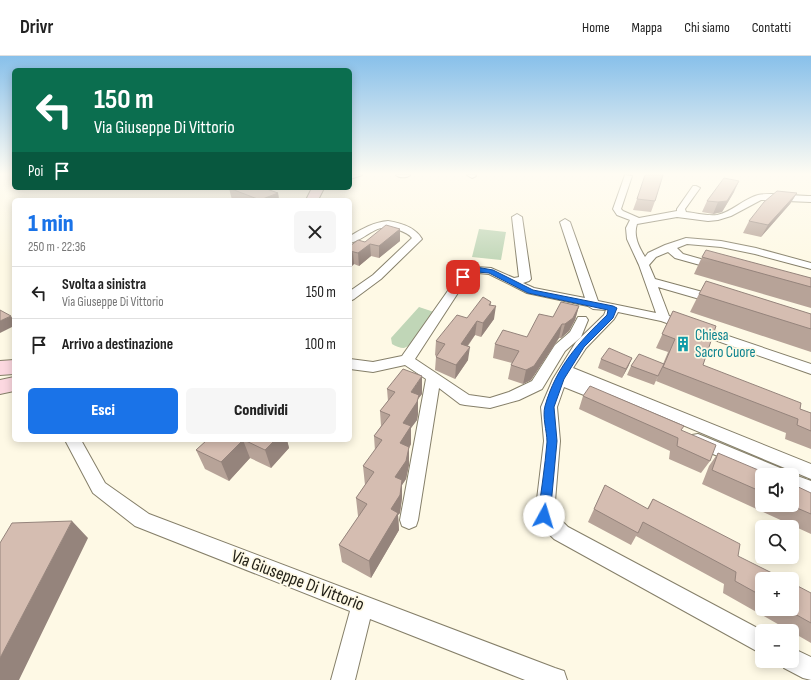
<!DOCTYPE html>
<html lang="it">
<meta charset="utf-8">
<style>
:root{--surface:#fff;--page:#f6f6f6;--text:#222;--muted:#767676;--line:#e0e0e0;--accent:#1a73e8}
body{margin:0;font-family:"Sofia Sans Condensed",sans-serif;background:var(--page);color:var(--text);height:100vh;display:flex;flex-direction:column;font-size:15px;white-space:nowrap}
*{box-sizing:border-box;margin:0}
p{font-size:13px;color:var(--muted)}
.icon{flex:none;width:22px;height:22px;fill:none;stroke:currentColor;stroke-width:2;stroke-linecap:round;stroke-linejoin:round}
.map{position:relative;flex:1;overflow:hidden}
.details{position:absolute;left:12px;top:142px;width:340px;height:244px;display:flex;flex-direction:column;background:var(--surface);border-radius:6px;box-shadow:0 2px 10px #0003}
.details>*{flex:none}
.banner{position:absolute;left:12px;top:12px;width:340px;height:122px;border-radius:6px;box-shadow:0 2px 10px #0003;background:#0b6e4f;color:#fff;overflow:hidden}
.controls{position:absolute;left:755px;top:412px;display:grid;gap:8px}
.controls a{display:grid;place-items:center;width:44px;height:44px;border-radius:6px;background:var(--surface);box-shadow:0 2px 10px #0003;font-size:20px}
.pin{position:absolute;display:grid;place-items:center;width:34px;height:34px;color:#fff;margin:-17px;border-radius:8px;box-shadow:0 2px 6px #0006}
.me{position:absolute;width:44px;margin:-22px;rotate:6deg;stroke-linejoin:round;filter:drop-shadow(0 0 3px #0008)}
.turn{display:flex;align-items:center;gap:14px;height:84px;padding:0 16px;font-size:18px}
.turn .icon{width:52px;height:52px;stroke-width:2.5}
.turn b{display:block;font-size:28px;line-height:34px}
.then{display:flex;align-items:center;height:38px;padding:0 16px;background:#0003;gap:8px;font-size:15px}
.round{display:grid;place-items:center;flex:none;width:42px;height:42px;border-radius:6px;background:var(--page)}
.overview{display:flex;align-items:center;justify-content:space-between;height:68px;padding:0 16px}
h1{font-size:24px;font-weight:800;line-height:30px;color:var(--accent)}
.button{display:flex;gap:8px;margin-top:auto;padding:8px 16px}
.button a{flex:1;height:46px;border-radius:6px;background:var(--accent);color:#fff;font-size:16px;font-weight:800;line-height:46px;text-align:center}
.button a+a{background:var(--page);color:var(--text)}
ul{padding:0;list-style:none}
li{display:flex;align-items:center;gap:12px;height:52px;padding:0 16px;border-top:1px solid var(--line)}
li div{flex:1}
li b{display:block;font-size:15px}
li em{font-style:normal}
header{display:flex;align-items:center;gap:24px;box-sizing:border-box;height:56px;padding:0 20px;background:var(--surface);border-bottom:1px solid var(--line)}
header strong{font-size:19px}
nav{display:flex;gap:22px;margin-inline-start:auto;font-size:14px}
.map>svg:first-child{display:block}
</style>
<header>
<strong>Drivr</strong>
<nav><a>Home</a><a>Mappa</a><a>Chi siamo</a><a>Contatti</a></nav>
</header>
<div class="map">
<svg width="811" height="624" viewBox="0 0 811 624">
<rect width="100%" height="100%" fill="#fef9e5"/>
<path fill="#c0d6b7" d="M479 173 506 176 501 204 472 201Z
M419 251 437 257C431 264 413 290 404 292 400 292 395 290 392 288L391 282Z"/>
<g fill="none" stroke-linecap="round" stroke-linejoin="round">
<g stroke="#857f69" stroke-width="2">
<path id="street" d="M350 119H362L350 123Z
M396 119H410C407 122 399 122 396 119Z
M467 119H475L476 120 472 122Z
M625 119 632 120 621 153 623 155 639 162 677 155V153L693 130H696L700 132 685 153 686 156C696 157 706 160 717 159 732 156 743 143 758 139 771 136 797 140 811 140V146L761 144 731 160 718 164 708 165 677 161 637 168C633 180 639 191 645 201L648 197 665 189 686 182 721 185 756 192 811 207V213L755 198 721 191 687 188 677 192 683 198 722 209 723 211 722 213 718 214 675 202 668 196 656 201 649 209 655 223 721 241 723 244 721 247 717 248 658 231 669 260 811 308V318L661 265 618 256 614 263 586 292 573 312 811 408V423L609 338 611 342 609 346 604 347 564 331 557 351 560 385 554 457 568 471 763 575 762 598 554 483 537 466 535 460 544 385 541 351 553 323 576 286 604 259 606 254 593 253 588 250 527 237 489 218 478 217 467 223 415 303 469 339 490 342 509 336 532 325 555 289 570 276 578 261H586L588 264 581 281 565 295 542 333 519 344 490 352 465 349 460 348 439 332 418 464 416 470 409 473 402 470 400 464 426 323 405 309 373 316 350 313V303L373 306 402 300 459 219 476 211 491 212 514 222 519 221 512 161 517 158 522 161 531 223 529 225 523 227 534 232 585 242 560 166 565 163 570 166 598 245 656 257 639 209 627 183 626 172 630 164 617 159 613 153Z
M388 165C401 167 415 171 422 183L381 223 354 243 350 245V235L373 219 412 182C409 178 404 176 399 174 376 165 369 182 350 187V180C362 173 374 166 388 165Z
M698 378 785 414 788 419H762L692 389 690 384 692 379Z
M65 384H81L105 427 149 458 555 612 564 615 567 624H525L370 563 355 624H331L350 555 135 470 93 437Z
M792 418 811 425V441L792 433V419H788Z
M792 592 811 601V624L803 622 784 612 781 605H792Z"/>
</g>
<g stroke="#857f69" stroke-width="2">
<path id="secondary" d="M312 132H324L318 144H306Z
M14 304V318L0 319V305Z
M14 321V335L0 338V324Z"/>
</g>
<use href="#street" fill="#fff" fill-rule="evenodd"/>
<use href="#secondary" fill="#fcd8e0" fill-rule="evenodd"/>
</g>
<path fill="#b7a398" d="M229 132 278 137 279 144H232Z
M734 136 722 156 713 158 702 156 707 145Z
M797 137 790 148 761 181 743 177 749 165Z
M637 143 655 145 651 156 633 154Z
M400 173V185L379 202 371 200 359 210 354 208 350 212V190L365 186Z
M702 201 811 222V252L694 218Z
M699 238 811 258V296L690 256Z
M579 250 575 264 569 275 561 282H559L531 324 523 328 508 323 511 309 512 307 493 302 495 288 527 281 553 261Z
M673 255 703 309 800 353 811 357V393L785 383 786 377 656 325 659 318 654 329 627 319 631 310 663 308 668 296 656 292Z
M467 262 494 263 481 281 475 279 468 290V304L455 323 435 314 436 301V300L435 299 436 285Z
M632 302 628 311 622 322 598 312 601 303Z
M387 333 422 338 418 343V358L417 364 411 372V388L409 392V409L406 423 402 429V442L400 457 398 459 399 474 371 522 342 506 339 489 359 460H358L356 442 365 429 363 410 375 395 374 380 381 370 380 355 388 345Z
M583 340 681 374 710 405 701 417 669 403 670 395 579 353Z
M207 384H287L289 392 271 412 250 402 229 425 205 413 196 394Z
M718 397 762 419V449H792L811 437V478L702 428 709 410Z
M605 429 647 453 653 443 738 500 762 523V553H792L811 537V587L792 576V575H790L723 537 724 528 636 480 631 489 588 466Z"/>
<path fill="#95847c" d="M739 125 734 136 722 156 713 158 718 146Z
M278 137 279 144H261Z
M797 137 790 148 761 181 768 169Z
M400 173V185L379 202V190Z
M370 188 371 200 359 210 358 197Z
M353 196 354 208 350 212V198Z
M491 246 489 259 496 250 494 263 481 281 483 267 489 249Z
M579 250 575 264 569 275 561 282 565 268Z
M11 260 14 265V270L0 277V265Z
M477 265 475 279 459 301 461 288Z
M562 268 559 282 531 324 523 328 526 314Z
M470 291 468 304 455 323 456 309Z
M632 302 628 311 622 322 626 313Z
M422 320V338L418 343V358L417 364 411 372V388L409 392V409L406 423 402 429V442L400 457 398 459 399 474 371 522 369 505 391 453 403 367 411 336Z
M243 384 250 402 229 425 221 406Z
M275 384H287L289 392 271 412 265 394Z
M72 465 88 482 19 624H0V602Z"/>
<path fill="#d5bdb1" stroke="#95847c" d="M645 119H663L655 145 637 143Z
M724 122 739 125 727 145 718 146 707 145Z
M229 132H264L278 137 260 144Z
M777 135 797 137 768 169 749 165 764 146Z
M386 169 400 173 379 190 370 188 358 197 350 195V190L358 184 365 186Z
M706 194 811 222V231L702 201Z
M706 225 811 258V273L699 238Z
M483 241 491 246 489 249 496 250 483 267 477 265 461 288 470 291 456 309 436 301 445 288 436 285 457 259 467 262Z
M561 246 579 250 573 262 565 268H562L534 310 526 314 511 309 519 295 495 288 503 274 527 281 539 258 553 261Z
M0 254 11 260 0 265Z
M673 255 716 270 703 309 801 347 800 353 811 357V375L797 369 798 363 663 311 675 283 662 278Z
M609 292 632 302 626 313 601 303Z
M639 298 664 308 658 320 631 310Z
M403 313 422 320 411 336 419 339 417 346 403 367 411 370 400 387 409 391 406 405 395 421 402 424 400 439 391 453 398 457 369 505 339 489 367 448 356 442 374 416 363 410 382 384 374 380 390 359 380 355 395 336 387 333Z
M590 330 684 370 681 374 716 389 710 405 677 390 678 382 583 340Z
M207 384H243L221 406 196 394Z
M244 384H275L265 394Z
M718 397 770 419H762V436L712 414Z
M792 428 811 437V458L790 449H792Z
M605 429 648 453 653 443 740 488 738 500 784 523H762V540L735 525 736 516 643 466 638 477 594 453Z
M72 465 0 602V487L12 467Z
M792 527 811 537V567L786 553H792Z"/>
<linearGradient id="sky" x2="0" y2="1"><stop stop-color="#88c0ea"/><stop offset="0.57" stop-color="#fffcf3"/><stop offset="1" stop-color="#fffcf3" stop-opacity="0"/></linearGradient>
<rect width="811" height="207" fill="url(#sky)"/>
<path fill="#1a73e8" stroke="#114b97" d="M476 211 493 214 533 234 613 250 617 252 613 262 584 291 564 323 554 351 557 385 550 460 549 463 544 465 540 463 538 460C541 435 545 411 547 386 547 375 542 361 545 350 556 311 579 286 607 259L608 254 528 237 489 217 477 216 463 223 459 221Z"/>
<defs>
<g id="building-bare" transform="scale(1.2)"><path d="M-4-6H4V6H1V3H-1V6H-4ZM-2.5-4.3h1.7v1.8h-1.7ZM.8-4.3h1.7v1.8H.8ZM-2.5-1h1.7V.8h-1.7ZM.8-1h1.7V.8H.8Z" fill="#0f9aa8" stroke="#fef9e5" stroke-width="2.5" paint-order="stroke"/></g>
</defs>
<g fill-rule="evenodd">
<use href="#building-bare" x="683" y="288"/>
</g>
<g text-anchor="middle" stroke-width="3.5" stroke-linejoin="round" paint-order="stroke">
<g font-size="15" fill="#0d838f" stroke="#fef9e5" text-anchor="start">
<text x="695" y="284">Chiesa<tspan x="695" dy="17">Sacro Cuore</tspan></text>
</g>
<g font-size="18" fill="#232118" stroke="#fef9e5">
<text transform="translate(298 524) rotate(21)" y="6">Via Giuseppe Di Vittorio</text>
</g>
</g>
</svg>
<div class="controls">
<a><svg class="icon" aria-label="sound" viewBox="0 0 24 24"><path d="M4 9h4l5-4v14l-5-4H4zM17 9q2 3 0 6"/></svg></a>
<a><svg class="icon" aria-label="search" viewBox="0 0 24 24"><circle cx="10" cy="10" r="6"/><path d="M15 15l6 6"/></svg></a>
<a>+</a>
<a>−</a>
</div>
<div class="pin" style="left:463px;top:221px;background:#d93025"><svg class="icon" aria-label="arrive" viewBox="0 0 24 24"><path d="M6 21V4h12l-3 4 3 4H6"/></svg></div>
<svg class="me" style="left:544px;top:460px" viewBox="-20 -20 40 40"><circle r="19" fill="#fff"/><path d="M0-13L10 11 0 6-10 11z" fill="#1a73e8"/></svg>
<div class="banner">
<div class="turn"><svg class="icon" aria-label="left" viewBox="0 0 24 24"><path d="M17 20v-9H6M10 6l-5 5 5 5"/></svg><div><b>150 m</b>Via Giuseppe Di Vittorio</div></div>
<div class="then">Poi<svg class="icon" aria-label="arrive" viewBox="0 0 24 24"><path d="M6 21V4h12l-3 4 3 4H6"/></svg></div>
</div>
<section class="details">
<div class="overview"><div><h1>1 min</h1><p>250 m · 22:36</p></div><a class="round"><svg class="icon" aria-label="close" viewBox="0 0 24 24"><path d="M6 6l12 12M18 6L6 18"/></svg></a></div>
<ul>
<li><svg class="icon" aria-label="left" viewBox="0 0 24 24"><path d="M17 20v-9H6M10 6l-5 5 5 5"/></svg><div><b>Svolta a sinistra</b><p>Via Giuseppe Di Vittorio</p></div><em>150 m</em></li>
<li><svg class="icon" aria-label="arrive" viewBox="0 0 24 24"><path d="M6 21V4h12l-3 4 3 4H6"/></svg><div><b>Arrivo a destinazione</b></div><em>100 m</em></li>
</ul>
<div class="button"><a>Esci</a><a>Condividi</a></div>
</section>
</div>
